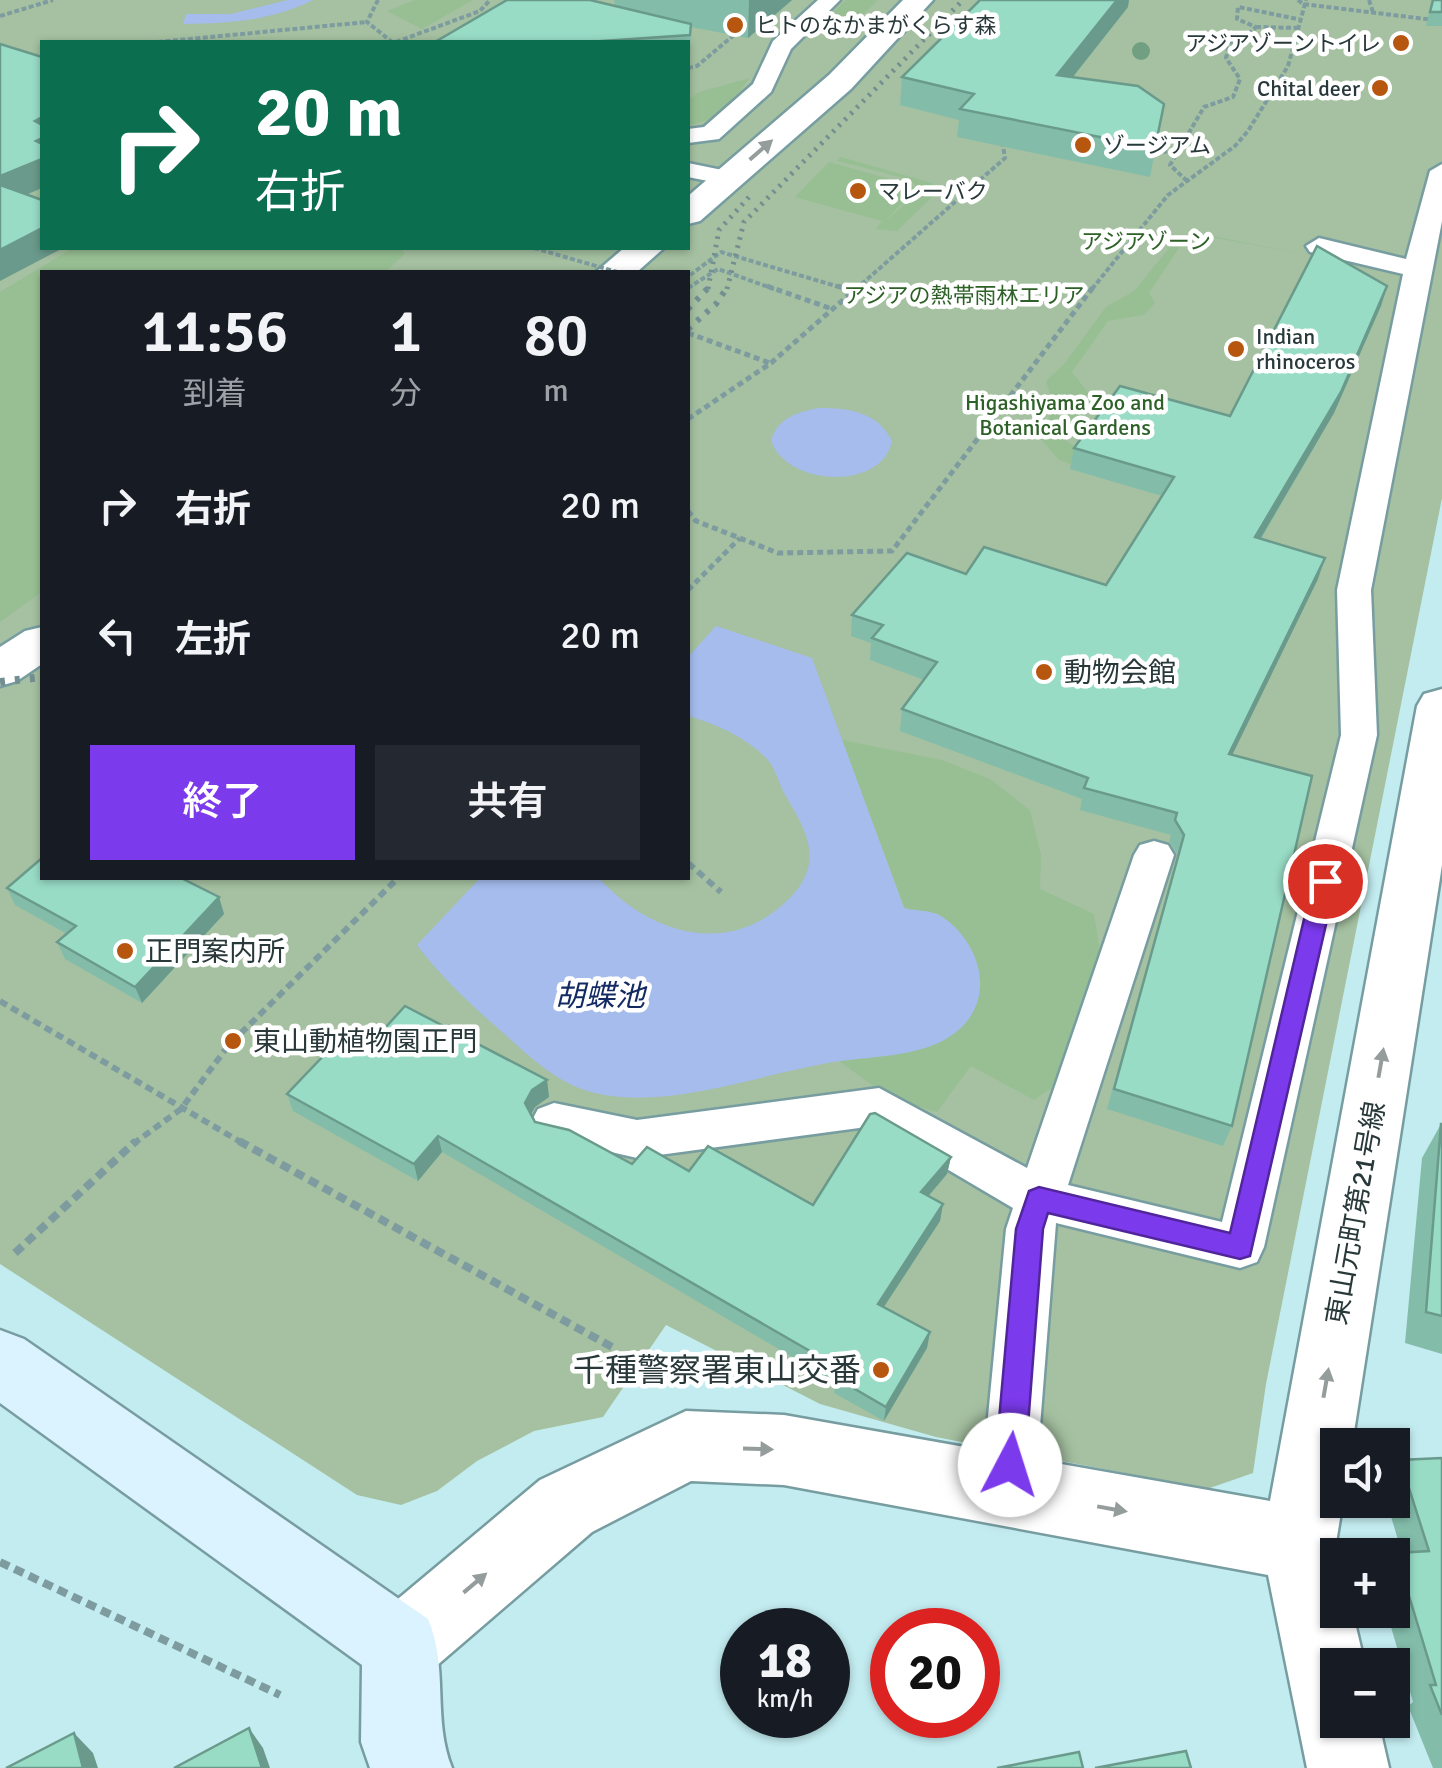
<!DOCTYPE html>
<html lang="ja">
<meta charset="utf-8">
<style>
:root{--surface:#171b24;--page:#242831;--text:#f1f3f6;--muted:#9ea1a6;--accent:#7c3aed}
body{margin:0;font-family:Signika,"Noto Sans JP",sans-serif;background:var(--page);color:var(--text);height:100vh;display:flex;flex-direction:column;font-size:38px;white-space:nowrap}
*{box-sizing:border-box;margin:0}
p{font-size:32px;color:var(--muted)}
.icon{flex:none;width:55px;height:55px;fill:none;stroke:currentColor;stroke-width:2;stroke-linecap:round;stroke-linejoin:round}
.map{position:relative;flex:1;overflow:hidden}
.drawer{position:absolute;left:40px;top:270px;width:650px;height:610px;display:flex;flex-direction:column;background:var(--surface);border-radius:0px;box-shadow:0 2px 8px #0004}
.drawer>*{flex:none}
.hud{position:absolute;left:40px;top:40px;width:650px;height:210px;border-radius:0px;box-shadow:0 2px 8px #0004;background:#0b6e4f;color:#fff;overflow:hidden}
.tools{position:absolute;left:1320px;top:1428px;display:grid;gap:20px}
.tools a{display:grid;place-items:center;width:90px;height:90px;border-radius:0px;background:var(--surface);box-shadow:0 2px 8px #0004;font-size:50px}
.speed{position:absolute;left:720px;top:1608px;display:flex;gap:20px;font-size:50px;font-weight:700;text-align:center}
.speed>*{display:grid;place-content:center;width:130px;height:130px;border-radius:50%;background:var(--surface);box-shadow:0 2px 8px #0004;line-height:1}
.speed small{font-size:25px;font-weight:400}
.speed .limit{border:15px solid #d22;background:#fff;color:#111}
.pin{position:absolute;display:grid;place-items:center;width:85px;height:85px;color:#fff;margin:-42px;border:5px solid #fff;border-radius:50%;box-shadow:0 2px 10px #0007}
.me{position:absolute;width:110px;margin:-55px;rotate:5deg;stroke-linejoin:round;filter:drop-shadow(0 0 8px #0008)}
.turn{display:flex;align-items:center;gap:35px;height:210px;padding:0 50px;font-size:45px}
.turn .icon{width:130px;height:130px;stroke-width:2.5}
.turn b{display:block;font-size:70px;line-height:85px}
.eta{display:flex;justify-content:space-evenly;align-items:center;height:170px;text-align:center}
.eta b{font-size:60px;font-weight:600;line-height:70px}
.cta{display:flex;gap:20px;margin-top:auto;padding:20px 50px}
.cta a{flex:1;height:115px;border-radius:0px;background:var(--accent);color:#fff;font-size:40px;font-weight:600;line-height:115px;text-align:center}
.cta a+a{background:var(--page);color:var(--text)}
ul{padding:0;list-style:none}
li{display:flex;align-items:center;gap:30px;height:130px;padding:0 50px}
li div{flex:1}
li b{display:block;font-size:38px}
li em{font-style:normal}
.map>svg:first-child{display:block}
</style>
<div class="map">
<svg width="1442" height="1768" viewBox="0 0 1442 1768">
<rect width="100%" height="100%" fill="#c3ecf0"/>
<path fill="#a5c1a1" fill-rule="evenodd" d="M0 0H1442V498L1266 1384 1253 1473 1207 1489 936 1437 820 1404 666 1325 603 1417 534 1431 477 1461 437 1491 401 1505 357 1495 0 1264ZM42 42H688V248H42ZM42 272H688V878H42Z"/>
<path fill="#98bf93" d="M415 0H473L422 29 387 11Z
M846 0H878L846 31 810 33Z
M750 78 720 116 688 126V100L699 92Z
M841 157 932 183 938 191 897 231 876 229 882 221 795 197 829 162 912 185 915 190 884 222 921 190 908 179 837 161Z
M1196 233 1315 256 1199 235 1185 239 1149 293 1155 303 1144 315 1108 321 1072 372 1094 400 1065 440 1083 452 1073 465 1059 460 1039 437 1054 408 1046 381 1064 364 1106 307 1134 291 1178 237Z
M73 248H400L405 254 385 272H42V592L0 622V292Z
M842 740 942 760 990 779 1030 810 1041 855 1040 889 1094 914 1101 958 1063 1080 1034 1100 971 1066 937 1112 891 1099 839 1061 918 1050 943 1040 938 914 905 909Z"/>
<path fill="#a5bced" d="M288 0H313C271 21 229 23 183 24L186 14H231Z
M819 408C849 408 878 412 892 441 882 492 785 486 771 440 779 417 798 412 819 408Z
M716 626 812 658 904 908C916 911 931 910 941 916 975 938 994 985 968 1020 939 1057 883 1055 841 1061 767 1071 662 1114 588 1091 554 1081 527 1054 501 1031 470 1004 442 978 417 945L480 878H599C645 930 721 957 780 907 793 896 806 882 809 864 813 838 796 814 784 793 779 783 775 768 767 759 746 737 716 724 688 716V657Z"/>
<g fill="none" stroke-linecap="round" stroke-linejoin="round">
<g stroke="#779da1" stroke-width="5">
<path id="lane" d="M818 0H840L791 49 771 92 719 139 688 143V129L704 127 753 84 773 41Z
M688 163 737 173 740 178 728 185 688 177Z
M1442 164V221L1371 590 1377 735 1264 1247 1257 1262 1240 1268 1056 1223 1035 1490 1027 1508 1008 1516 989 1508 981 1490 1006 1229 1013 1208 874 1126 637 1158 538 1135 531 1122 538 1109 554 1103 637 1120 879 1088 1027 1168 1134 855 1140 845 1154 841 1168 845 1174 855 1068 1185 1222 1222 1341 735 1337 590 1403 274 1310 252 1306 246 1319 238 1406 259 1430 171Z"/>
</g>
<g stroke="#779da1" stroke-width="5">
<path id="street" d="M903 0H933L851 89 700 221 688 224V196L829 75Z
M624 248H664L637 272H596Z
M42 627V664L17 681 0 686V647L25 631Z
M1442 689V865L1352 1445H1338V1500H1343L1336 1543 1338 1610H1352L1365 1665H1338V1720H1378L1389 1768H1307L1268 1575 784 1485 691 1481 592 1532 428 1673 401 1685 374 1673 362 1646 374 1619 540 1480 686 1411 784 1415 1270 1501 1417 706 1424 694Z"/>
</g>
<g stroke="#779da1" stroke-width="5">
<path id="secondary" d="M0 1330 24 1339 428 1619C449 1668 432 1718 452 1768H370L361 1742 362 1665 0 1403Z"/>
</g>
<path stroke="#7e9c9f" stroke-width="4" stroke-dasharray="5 2.5" stroke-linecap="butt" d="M378 0 367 22 392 42
M1298 0 1303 4 1442 21
M1369 0 1373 12
M0 16 53 0
M1256 27 1299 28
M158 42 367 22
M396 42 480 11 490 0
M688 68 697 66 734 35
M1162 151 1175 154
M1187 181 1170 165 1204 107 1233 97 1240 79 1226 58 1230 42 1246 37 1256 27 1237 19 1238 7 1302 20
M690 275 721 252 846 289
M688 288 718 269 774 289
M856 289 1005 158 1002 140
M1092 289 1168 195 1235 146 1248 131 1288 66 1306 0"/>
<path stroke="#7e9c9f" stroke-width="5" stroke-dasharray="6 4" stroke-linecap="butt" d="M767 286 832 309
M837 286 854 291
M688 333 770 363
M688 419 771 363 859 286
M688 511 696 521 778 553 892 551 1094 286
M688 590 740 538"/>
<path stroke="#7e9c9f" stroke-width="6" stroke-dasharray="8 5" stroke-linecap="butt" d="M688 863 721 892
M0 1001 244 1144
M133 1144 181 1109 228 1046 398 878"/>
<path stroke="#7e9c9f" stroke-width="8" stroke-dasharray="10 6" stroke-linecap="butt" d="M239 1141 612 1347
M15 1253 136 1141
M0 1562 280 1695"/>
<use href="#lane" fill="#fff" fill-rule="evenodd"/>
<use href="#street" fill="#fff" fill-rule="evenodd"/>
<use href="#secondary" fill="#dbf2ff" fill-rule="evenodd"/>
<path stroke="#738f91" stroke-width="5" stroke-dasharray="2.5 6" stroke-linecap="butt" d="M708 289 719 230 749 197
M727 289 744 222 963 0"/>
<path stroke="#738f91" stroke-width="6" stroke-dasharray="4 8" stroke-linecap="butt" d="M688 309 710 286
M688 329 716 304 728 286"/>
<path stroke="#738f91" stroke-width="8" stroke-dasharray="5 10" stroke-linecap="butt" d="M0 682 42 677"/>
<path stroke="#7e9c9f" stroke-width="4" stroke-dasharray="5 2.5" stroke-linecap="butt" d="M534 248 617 272"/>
</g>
<circle fill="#70a081" cx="1141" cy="51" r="9"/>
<path fill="#83bdaa" d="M614 0H792L748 38 691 27 690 56H688V42H435L615 6Z
M1432 0H1442V26H1426Z
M1128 7 1073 77 1164 104 1150 177 957 137 959 120 900 105 902 77Z
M1387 286 1381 306 1334 413 1261 539 1318 579 1232 755V1126L1223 1146 1107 1109 1178 856 1169 841 1171 835 1080 810 1082 799 900 731 902 709 924 680 870 660 871 643 851 636 852 615 966 574 1106 585 1162 496 1070 469 1074 448 1230 416Z
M7 888 219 897 224 914 142 1003 65 959 57 942 67 934 15 905Z
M374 1040 547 1080 549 1097 535 1107 531 1114 535 1122 632 1164 689 1171 813 1205 951 1157 947 1174 929 1196 943 1204 940 1221 884 1307 930 1332 927 1348 884 1421 834 1393 835 1382 442 1152 418 1181 293 1111 287 1094Z
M1441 1124H1442V1354L1405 1343 1422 1158Z
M1442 1458V1768H1433L1408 1706 1413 1702 1386 1610H1392V1557L1396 1553H1402L1386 1500H1392V1470L1400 1460Z"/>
<path fill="#6a9a8b" d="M749 0H792L748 38Z
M1117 0H1129L1128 7 1053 102 1057 75Z
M42 117V188L0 206V176L36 141 35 121Z
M42 228V248H63L0 281V250Z
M1387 286 1381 306 1334 413 1249 558 1255 537Z
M1325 558 1318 579 1222 776 1229 754Z
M219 897 224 914 142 1003 135 987Z
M547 1080 549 1097 535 1107 528 1120 525 1103 532 1090Z
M438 1136 442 1152 418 1181 414 1164Z
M951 1157 947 1174 918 1208 921 1192Z
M943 1204 940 1221 876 1319 878 1304Z
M930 1332 927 1348 884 1421 886 1407Z
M249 1728 263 1748 270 1768H262Z
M74 1733 93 1753 98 1768H83Z"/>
<path fill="#98dcc6" stroke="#6a9a8b" stroke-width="2.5" d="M507 0H590L691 24 690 35 587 42H435Z
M980 0H1117L1057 75 1138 86 1164 104 1155 148 960 109 974 94 902 77Z
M1433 0H1442V12H1430Z
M0 44 42 57V117L35 121 42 125V138L36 141 42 144V159L0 176Z
M0 185 42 200V228L0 250Z
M1317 246 1387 286 1341 392 1255 537 1325 558 1229 754 1312 776 1232 1126 1114 1089 1184 835 1175 820 1177 813 1084 788 1088 778 902 709 937 662 872 638 883 625 852 615 907 553 966 574 984 547 1106 585 1174 477 1074 448 1120 386 1230 416Z
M42 858V878H181L219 897 135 987 57 942 76 926 7 888Z
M405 1006 547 1080 532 1090 525 1103 535 1122 569 1130 632 1164 647 1147 689 1171 708 1146 813 1205 870 1114 875 1113 951 1157 921 1192 943 1204 878 1304 930 1332 886 1407 836 1378 841 1369 438 1136 414 1164 287 1094 350 1028 374 1040Z
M1441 1124H1442V1316L1426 1312Z
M1442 1458V1715L1430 1685H1436L1396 1553 1429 1551 1400 1460Z
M249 1728 262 1768H174Z
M74 1733 83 1768H6Z
M1186 1751 1191 1768H1095Z
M1079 1752 1083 1768H997Z"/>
<defs><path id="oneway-solid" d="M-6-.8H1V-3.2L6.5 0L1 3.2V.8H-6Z" transform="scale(2.5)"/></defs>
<g fill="#949c9c">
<use href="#oneway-solid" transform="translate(761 150) rotate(-41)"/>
<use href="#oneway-solid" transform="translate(1381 1063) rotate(-80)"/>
<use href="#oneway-solid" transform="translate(1326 1383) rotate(-80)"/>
<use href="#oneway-solid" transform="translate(758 1449) rotate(2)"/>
<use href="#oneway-solid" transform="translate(1112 1509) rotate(10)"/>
<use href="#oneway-solid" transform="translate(475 1583) rotate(-40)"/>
</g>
<path fill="#7c3aed" stroke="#51269a" stroke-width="2.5" d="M1325 873 1336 881 1250 1256 1240 1259 1048 1213 1043 1229 1025 1465 1021 1475 1010 1480 999 1475 995 1465 1016 1229 1029 1191 1039 1187 1230 1233 1313 881Z"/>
<g fill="#b6560f" stroke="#fff" stroke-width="4">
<circle cx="735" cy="25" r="10"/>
<circle cx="1401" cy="43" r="10"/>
<circle cx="1380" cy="88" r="10"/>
<circle cx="1083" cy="145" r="10"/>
<circle cx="858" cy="191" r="10"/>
<circle cx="1236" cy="349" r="10"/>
<circle cx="1044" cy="672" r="10"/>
<circle cx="125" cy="951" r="10"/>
<circle cx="233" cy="1041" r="10"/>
<circle cx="881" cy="1370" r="10"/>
</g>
<g text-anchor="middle" stroke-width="9" stroke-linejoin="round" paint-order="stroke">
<g font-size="22" fill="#29393a" stroke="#fff" text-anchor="start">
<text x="755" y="33">ヒトのなかまがくらす森</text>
<text x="1381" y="51" text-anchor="end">アジアゾーントイレ</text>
<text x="1360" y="96" text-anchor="end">Chital deer</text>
<text x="1103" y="153">ゾージアム</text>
<text x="878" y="199">マレーバク</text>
<text x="1256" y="344">Indian<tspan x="1256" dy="25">rhinoceros</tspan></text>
</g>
<g font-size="22" fill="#2d6127" stroke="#fff">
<text x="1146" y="249">アジアゾーン</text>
<text x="964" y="303">アジアの熱帯雨林エリア</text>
<text x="1065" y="410">Higashiyama Zoo and<tspan x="1065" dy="25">Botanical Gardens</tspan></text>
</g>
<g font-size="28" fill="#29393a" stroke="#fff" text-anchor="start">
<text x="1064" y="682">動物会館</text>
<text x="145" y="961">正門案内所</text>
<text x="253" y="1051">東山動植物園正門</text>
</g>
<g font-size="28" fill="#29393a" stroke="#fff">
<text transform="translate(1355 1213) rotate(-80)" y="10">東山元町第21号線</text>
</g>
<g font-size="30" font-style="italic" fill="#142a62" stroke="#fff">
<text x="600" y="1006">胡蝶池</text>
</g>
<g font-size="32" fill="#29393a" stroke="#fff" text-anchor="end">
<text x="861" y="1381">千種警察署東山交番</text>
</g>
</g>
</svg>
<div class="tools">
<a><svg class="icon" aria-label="sound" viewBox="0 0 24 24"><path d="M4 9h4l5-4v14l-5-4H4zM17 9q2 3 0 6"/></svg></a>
<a>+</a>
<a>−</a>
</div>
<div class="speed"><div>18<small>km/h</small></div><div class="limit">20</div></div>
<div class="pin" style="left:1325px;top:881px;background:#d93025"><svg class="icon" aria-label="arrive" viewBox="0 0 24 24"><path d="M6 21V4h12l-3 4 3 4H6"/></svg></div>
<svg class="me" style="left:1010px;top:1465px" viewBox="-20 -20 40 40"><circle r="19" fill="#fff"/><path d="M0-13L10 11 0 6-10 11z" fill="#7c3aed"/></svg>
<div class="hud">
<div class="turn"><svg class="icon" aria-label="right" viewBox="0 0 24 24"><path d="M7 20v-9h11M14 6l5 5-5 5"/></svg><div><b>20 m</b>右折</div></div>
</div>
<section class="drawer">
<div class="eta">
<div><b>11:56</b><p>到着</p></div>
<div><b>1</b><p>分</p></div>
<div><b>80</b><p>m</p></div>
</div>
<ul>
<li><svg class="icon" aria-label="right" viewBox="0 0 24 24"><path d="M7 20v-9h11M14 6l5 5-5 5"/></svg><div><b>右折</b></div><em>20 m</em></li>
<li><svg class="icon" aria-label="left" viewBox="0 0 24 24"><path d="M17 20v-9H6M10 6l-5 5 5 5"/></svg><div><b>左折</b></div><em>20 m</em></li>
</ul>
<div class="cta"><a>終了</a><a>共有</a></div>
</section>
</div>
